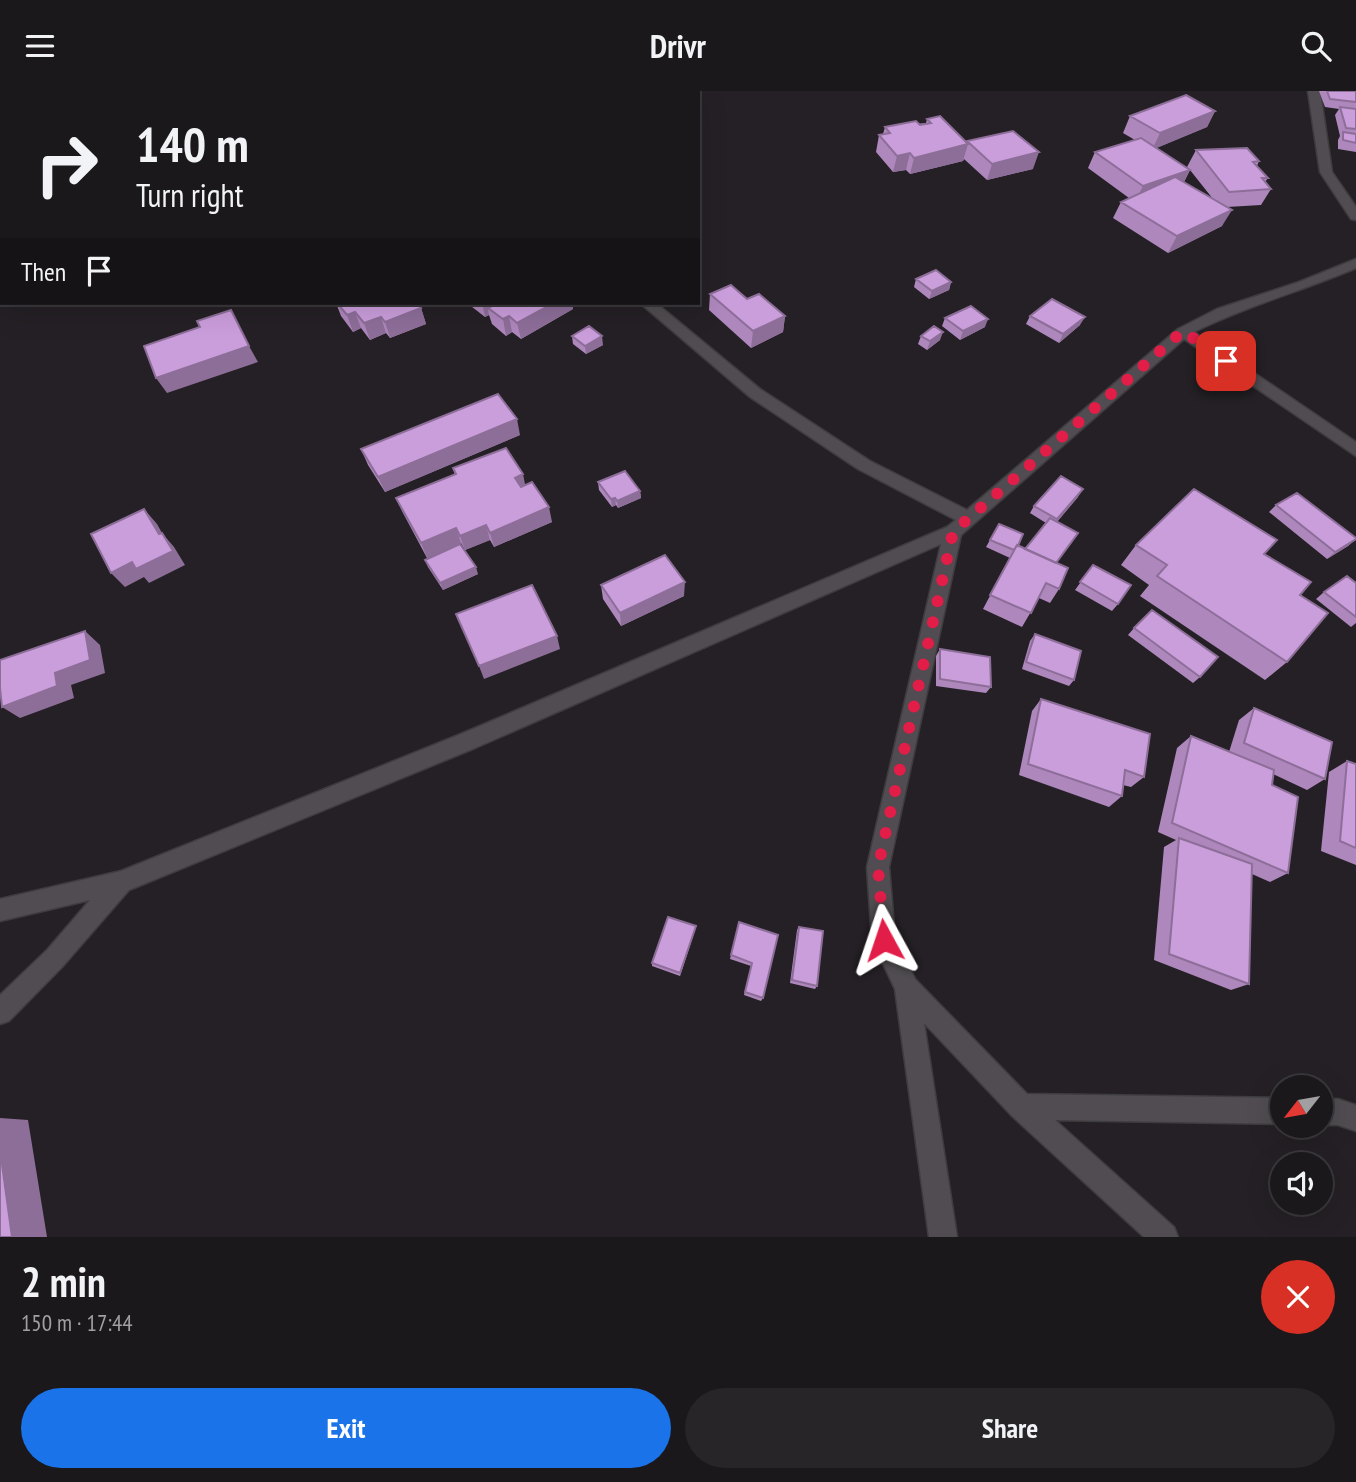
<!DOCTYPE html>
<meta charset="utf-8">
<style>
:root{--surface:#1b181c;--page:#282529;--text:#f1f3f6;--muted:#a0a0a3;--line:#39373b;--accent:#1a73e8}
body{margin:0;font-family:"PT Sans Narrow",sans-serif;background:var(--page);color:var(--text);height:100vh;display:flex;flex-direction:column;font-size:26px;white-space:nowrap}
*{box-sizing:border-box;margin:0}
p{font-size:23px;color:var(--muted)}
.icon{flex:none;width:38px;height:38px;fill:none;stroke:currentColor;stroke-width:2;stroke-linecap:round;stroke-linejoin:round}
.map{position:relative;height:1146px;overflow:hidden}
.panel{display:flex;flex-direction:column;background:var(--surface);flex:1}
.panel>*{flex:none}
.top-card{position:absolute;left:0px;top:0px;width:700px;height:214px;box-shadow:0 7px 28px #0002,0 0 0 2px var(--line);background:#1b181c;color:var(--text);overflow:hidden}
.needle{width:46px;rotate:239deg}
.tools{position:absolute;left:1270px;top:984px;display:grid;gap:14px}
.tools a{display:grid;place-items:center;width:63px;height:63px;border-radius:50%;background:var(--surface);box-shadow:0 7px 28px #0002,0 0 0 2px var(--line);font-size:35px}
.pin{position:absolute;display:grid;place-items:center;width:60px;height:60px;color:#fff;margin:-30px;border-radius:14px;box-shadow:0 4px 10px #0006}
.me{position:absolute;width:77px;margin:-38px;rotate:355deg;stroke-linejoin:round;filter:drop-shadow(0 0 5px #0008)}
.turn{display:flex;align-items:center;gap:24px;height:147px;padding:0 21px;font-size:32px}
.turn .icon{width:91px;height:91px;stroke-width:2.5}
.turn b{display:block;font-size:49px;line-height:60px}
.then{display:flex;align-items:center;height:66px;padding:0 21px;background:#0003;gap:14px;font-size:26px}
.round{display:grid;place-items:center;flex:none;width:74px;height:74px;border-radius:37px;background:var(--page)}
.head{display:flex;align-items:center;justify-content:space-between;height:119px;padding:0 21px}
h1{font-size:42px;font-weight:600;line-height:52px}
.action{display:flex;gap:14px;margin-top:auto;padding:14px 21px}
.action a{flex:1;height:80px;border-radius:42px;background:var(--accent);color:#fff;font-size:28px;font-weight:600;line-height:80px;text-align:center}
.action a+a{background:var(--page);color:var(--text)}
header{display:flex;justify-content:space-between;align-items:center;height:91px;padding:0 21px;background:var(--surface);font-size:32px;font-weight:600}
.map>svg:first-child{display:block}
</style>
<header><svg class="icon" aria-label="menu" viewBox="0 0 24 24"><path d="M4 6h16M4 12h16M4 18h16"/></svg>Drivr<svg class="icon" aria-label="search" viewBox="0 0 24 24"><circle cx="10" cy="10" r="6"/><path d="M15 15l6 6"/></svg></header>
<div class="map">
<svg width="1356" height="1146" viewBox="0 0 1356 1146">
<rect width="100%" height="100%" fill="#242025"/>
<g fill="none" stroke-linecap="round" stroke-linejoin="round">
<g stroke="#3e3c3f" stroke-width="3">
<path id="minor" d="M23 0H35V2H23Z
M357 0H372L356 2Z
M1308 0H1320L1332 81 1356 116V129L1351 128 1320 81Z
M0 122H2V130H0Z
M1356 168V177C1302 200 1246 215 1194 241L1356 351V365L1184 248 961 444 889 776 895 847 915 888 1027 1003 1283 1007V1033L1055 1029 1174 1136 1178 1146H1144L1012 1025 924 932 957 1146H929L895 898 872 849 867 776 941 453 475 657 129 799 63 875 9 930 0 933V904L47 859 90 809 0 830V808L121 780 461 643 947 436 956 429 858 378 750 306 640 212H656L760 298 870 370 967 419 1178 238 1217 218 1299 191Z
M1321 1008H1338L1356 1014V1040L1338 1034H1321Z"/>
</g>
<use href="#minor" fill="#504c51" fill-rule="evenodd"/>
</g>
<path fill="#ae87bc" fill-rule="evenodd" d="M1319 0H1356V61L1338 58V49L1340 45 1335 24 1339 18 1325 16Z
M1215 20 1207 36 1156 57 1190 79 1187 76 1196 59 1259 70 1257 75 1268 87 1265 91 1271 98 1261 114 1227 116 1222 135 1168 162 1113 127 1121 111 1129 107 1088 77 1095 61 1135 49 1123 42 1130 25ZM1190 79 1213 108 1184 91Z
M927 28 967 52V50L1033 78 987 89 964 68 963 70 910 83 906 79 893 81 876 61 879 44 883 43 885 36 926 32Z
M916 188 951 191 949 199 929 208 914 196Z
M710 203 747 208 785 225 783 241 751 257 709 219Z
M336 212H417L421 217 426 233 390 247 386 242 370 249 361 237 353 241 341 225Z
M467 212H572L573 218 521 248 512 241 506 245 492 233 489 224 485 226Z
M1030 225 1080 234 1059 252 1026 233Z
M945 227 985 236 960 249 942 235Z
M572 245 603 254 586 263 573 253Z
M921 245 940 249 927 259 918 253Z
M520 344 385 401 368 374 361 358Z
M453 377 525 394 552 431 494 456 490 449 465 459 461 452 427 467 403 422 396 407 455 384Z
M598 391 640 400 641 407 618 417 616 414 612 416 599 399Z
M1078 406 1057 431 1073 450 1056 472 1059 498 1050 512 1039 507 1022 536 983 518 1010 467 986 456 999 433 1018 455 1025 458 1046 432 1030 422 1034 415Z
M1276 414 1356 448 1348 455 1327 468 1269 421Z
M1136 454 1264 463 1300 504 1287 571 1265 589 1140 505 1149 494 1121 474Z
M425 469 478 483 443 499 428 476Z
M1093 474 1118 513 1112 520 1075 499Z
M1356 492V532L1351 536 1316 508 1324 501Z
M601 494 684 505 621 535 603 508Z
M1134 537 1200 586 1193 592 1128 544Z
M1035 543 1074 589 1069 595 1022 578 1030 550Z
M940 558 991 596 986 602 936 595V565Z
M1041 608 1144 686 1131 696 1123 694 1122 705 1109 716 1019 684 1032 620Z
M1254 617 1325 688 1307 699 1273 683 1272 694 1288 782 1270 791 1252 783 1249 893 1231 899 1154 869 1164 756 1176 749 1158 741 1177 657 1191 645 1229 661 1239 629Z
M1347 670 1356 673V774L1321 760 1329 681Z
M739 831 763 907 761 910 744 904 751 875 730 868Z
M799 836 817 895 815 898 790 892 797 839Z
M695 839 680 885 652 875V872Z"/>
<path fill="#8d6e99" d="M469 0H488L477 2H470Z
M1215 20 1207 36 1152 59 1160 42Z
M968 53 963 70 910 83 914 67Z
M1039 61 1033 78 987 89 992 73Z
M910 62 906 79 893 81 897 65Z
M1190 79 1182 95 1135 111 1143 95Z
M1232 119 1222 135 1168 162 1177 145Z
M0 178 2 181V205L0 206Z
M951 191 949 199 929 208 932 200Z
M482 212H487L489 224 485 226Z
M554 212H572L573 218 521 248 517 232Z
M421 217 426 233 390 247 385 231Z
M355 221 361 237 353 241 347 224Z
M509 225 512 241 506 245 503 228Z
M785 225 783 241 751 257 753 240Z
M381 226 386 242 370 249 364 232Z
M1085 226 1080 234 1059 252 1063 243Z
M988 228 985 236 960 249 963 240Z
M943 241 940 249 927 259 930 250Z
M602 245 603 254 586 263 585 255Z
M249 255 258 271 167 302 156 287Z
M517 328 520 344 385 401 378 386Z
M523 383 526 398 518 402 515 387Z
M1083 398 1078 406 1053 435 1057 428Z
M640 400 641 407 618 417 617 410Z
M615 407 616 414 612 416 611 408Z
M549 416 552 431 494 456 490 442Z
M144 418 157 433 171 458 159 443Z
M486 434 490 449 465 459 460 445Z
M456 437 461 452 427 467 421 452Z
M162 442 174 456 185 474 149 492 144 486 125 496 111 482 132 471Z
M1356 448 1348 455 1327 468 1335 461Z
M476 476 478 483 443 499 440 492Z
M685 491 684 505 621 535 620 522Z
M85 540 100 554 105 582 71 594 74 607 20 627 2 616 55 582Z
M557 545 560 558 484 588 479 575Z
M696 835 695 839 680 885V882Z
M0 1027 28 1029 47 1146H12L0 1059Z"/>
<path fill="#ca9ddb" stroke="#8d6e99" stroke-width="2" d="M1327 0H1356V11L1330 8Z
M1186 4 1215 20 1160 42 1130 25Z
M1340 16 1356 18V38L1346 37Z
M940 25 968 53 914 67 910 62 897 65 879 44 890 42 885 36 916 30 920 34 931 32 927 28Z
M1013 40 1039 61 992 73 967 50Z
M1343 41 1356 43V52L1343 49Z
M1141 47 1190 79 1143 95 1095 61Z
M1247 57 1259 70 1253 71 1268 87H1262L1271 98 1229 101 1196 59Z
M1175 86 1232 119 1177 145 1121 111Z
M936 179 951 191 932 200 916 188Z
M731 194 747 208 759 203 785 225 753 240 710 203Z
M1052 208 1085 226 1063 243 1030 225Z
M337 212H417L421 217 385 231 381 226 364 232 355 221 347 224Z
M492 212H554L517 232 509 225 503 228 488 217 494 214Z
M971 215 988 228 963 240 945 227Z
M231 219 249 255 156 287 144 255 200 236 197 230Z
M589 235 602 245 585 255 572 245Z
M934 235 943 241 930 250 921 245Z
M498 303 517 328 378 386 361 358Z
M506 357 523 383 515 387 521 396 532 391 549 416 490 442 486 434 460 445 456 437 421 452 396 407 456 383 453 377Z
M625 380 640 400 617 410 615 407 611 408 598 391Z
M1061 385 1083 398 1057 428 1034 415Z
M1194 398 1277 449 1264 463 1311 491 1300 504 1328 522 1287 571 1157 485 1167 474 1136 454Z
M1297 402 1356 447V448L1335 461 1276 414Z
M144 418 159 443 162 442 173 460 136 478 132 471 111 482 91 443Z
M1050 427 1078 442 1056 472 1025 458Z
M999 433 1023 443 1018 455 1017 454 1014 459 990 449Z
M460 453 476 476 440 492 425 469Z
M1017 454 1068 477 1059 498 1046 492 1031 522 990 504Z
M665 464 685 491 620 522 601 494Z
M1093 474 1131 494 1118 513 1080 491Z
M1347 485 1356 492V526L1324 501Z
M532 494 557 545 479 575 456 523Z
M1152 519 1218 566 1200 586 1134 537Z
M85 540 90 569 55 582 57 595 2 616 0 597V569Z
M1035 543 1081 560 1074 589 1026 571Z
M940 558 990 566 991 596 940 588Z
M1041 608 1150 643 1144 686 1125 679 1122 705 1028 673Z
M1254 617 1332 651 1325 688 1244 652Z
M1191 645 1274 679 1272 694 1298 706 1288 782 1172 732Z
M1347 670 1356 673V757L1340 750Z
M1179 747 1252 773 1249 893 1169 863Z
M668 826 696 835 680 882 652 872Z
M739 831 778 844 763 907 745 901 752 872 731 864Z
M799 836 823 840 817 895 792 889Z
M0 1059 12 1146H0Z"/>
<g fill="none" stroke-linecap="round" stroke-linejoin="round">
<path stroke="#e11d48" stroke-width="12" stroke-dasharray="0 21.6" d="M884 849 878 776 953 441 1183 240 1226 270"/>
</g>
</svg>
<div class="tools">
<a><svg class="needle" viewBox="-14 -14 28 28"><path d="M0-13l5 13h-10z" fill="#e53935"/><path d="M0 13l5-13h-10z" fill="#a0a0a3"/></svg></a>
<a><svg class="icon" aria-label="sound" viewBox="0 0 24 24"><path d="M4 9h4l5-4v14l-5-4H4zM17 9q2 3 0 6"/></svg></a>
</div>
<div class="pin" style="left:1226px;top:270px;background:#d93025"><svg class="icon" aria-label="arrive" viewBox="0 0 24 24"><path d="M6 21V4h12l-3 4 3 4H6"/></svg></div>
<svg class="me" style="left:884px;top:849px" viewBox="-20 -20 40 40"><path d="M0-17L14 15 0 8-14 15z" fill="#e11d48" stroke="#fff" stroke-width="4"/></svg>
<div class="top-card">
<div class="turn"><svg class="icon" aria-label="right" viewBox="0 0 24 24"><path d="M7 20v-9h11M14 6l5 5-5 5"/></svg><div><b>140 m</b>Turn right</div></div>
<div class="then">Then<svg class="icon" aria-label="arrive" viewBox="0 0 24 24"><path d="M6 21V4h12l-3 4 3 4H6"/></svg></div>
</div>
</div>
<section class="panel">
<div class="head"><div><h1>2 min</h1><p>150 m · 17:44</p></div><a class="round" style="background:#d93025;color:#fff"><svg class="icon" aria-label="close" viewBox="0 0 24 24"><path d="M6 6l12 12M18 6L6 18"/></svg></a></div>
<div class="action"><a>Exit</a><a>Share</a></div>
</section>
